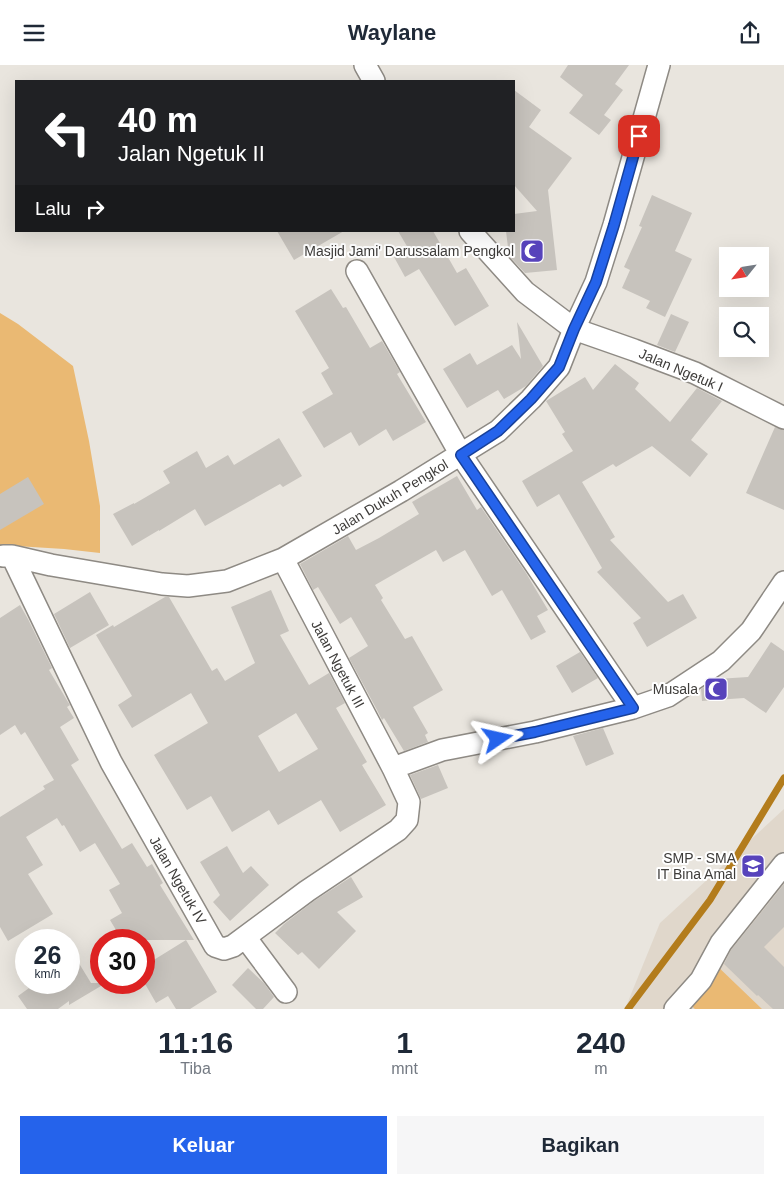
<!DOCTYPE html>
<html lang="id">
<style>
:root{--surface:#fff;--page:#f6f6f7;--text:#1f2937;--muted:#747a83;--accent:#2563eb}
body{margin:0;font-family:Helvetica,sans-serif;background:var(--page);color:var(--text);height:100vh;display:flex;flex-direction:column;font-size:19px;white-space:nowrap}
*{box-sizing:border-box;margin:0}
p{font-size:16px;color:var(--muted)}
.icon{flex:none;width:28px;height:28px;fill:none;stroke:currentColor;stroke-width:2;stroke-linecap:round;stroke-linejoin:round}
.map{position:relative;height:944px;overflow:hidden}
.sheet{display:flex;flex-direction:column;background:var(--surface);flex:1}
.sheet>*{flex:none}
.banner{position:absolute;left:15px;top:15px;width:500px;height:152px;border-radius:0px;box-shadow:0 5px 20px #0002;background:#202124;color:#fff;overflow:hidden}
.needle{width:32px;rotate:240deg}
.tools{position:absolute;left:719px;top:182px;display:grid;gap:10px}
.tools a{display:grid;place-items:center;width:50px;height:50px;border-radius:0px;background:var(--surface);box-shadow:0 5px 20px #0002;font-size:25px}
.speed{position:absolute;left:15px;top:864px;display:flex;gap:10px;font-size:25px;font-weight:700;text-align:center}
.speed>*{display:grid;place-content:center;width:65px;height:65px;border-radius:50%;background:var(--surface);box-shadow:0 5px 20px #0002;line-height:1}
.speed small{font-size:12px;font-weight:400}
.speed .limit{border:8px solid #d22;background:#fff;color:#111}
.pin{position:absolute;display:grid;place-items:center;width:42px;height:42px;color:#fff;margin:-21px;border-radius:10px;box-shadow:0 2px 8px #0006}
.me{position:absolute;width:55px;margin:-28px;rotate:79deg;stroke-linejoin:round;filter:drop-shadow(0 0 4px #0008)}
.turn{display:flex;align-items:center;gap:18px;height:105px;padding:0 20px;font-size:22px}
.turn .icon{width:65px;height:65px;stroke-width:2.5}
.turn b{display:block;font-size:35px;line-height:42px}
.then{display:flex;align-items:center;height:48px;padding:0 20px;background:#0003;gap:10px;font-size:19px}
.eta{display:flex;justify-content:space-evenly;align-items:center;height:85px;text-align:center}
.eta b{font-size:30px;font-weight:700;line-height:35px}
.cta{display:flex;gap:10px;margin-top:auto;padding:10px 20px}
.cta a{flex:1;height:58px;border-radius:0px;background:var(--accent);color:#fff;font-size:20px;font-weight:700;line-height:58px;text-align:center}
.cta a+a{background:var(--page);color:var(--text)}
header{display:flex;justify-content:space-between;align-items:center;height:65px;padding:0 20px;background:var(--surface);font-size:22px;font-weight:700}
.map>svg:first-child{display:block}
</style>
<header><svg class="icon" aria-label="menu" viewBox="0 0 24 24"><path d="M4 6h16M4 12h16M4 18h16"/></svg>Waylane<svg class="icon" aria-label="share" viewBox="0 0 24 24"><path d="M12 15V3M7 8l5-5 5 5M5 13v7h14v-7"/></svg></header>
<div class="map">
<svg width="784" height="944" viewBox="0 0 784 944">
<rect width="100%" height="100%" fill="#e9e5de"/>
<path fill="#e0d7cb" d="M784 744V944H625L660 858Z"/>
<path fill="#eab973" d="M0 248 18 259 73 301 89 376 100 441V488L64 484 0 480Z
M713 897 762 944H695L681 931Z"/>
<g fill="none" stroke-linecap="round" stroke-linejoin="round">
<path stroke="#b37c1c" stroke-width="7" d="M628 944 710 835 784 713"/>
</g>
<path fill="#c7c3bd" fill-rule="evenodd" d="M568 0H629L615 19 623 25 604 50 611 55 599 70 569 48 583 30 560 12Z
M514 25 541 45 529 62 572 93 548 125 557 205 525 208 509 191 506 166H514V149L537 146 514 120Z
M652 130 692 148 675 186 692 194 665 252 646 243 650 236 622 223 630 205 624 202 642 162 639 161Z
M277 166H344L294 195Z
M398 166H433L457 208 466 203 489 241 455 261 419 204 405 212 394 192 408 183Z
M331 224 343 243 346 242 370 283 382 276 400 307 397 309 426 357 393 376 386 364 359 381 351 367 324 383 302 347 333 329 321 308 329 303 295 246Z
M671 249 689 257 675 287 657 280Z
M517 257 543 301 526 321 504 334 498 325 467 343 443 304 470 288 477 300 512 280 521 294Z
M615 299 639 318 635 324 670 357 697 323 722 336 691 375 708 389 690 412 652 381 616 402 613 399 582 417 615 472 610 475 668 537 683 529 697 553 647 582 633 558 641 553 597 507 602 503 559 429 537 442 522 416 573 386 562 369 565 367 546 336 585 312 593 325Z
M775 362 784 365V445L746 428Z
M279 373 302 411 283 422 280 419 205 461 195 444 159 466V465L132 481 113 449 134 438V439L170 418 163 406 197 386 206 403 228 390 234 400Z
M457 411 477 445 481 442 526 508 548 545 537 551 546 567 531 575 502 525 492 531 465 485 443 497 436 485 375 520 383 533 381 535 405 574 412 571 443 625 413 642 428 668 425 670 428 677 404 686 384 653 382 655 377 645 349 593 368 581 351 552 340 559 318 522 313 525 300 499 348 471 356 485 379 473 419 449 412 437Z
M28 412 44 439 0 465V429Z
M271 525 289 566 280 570 309 620 329 608 345 638 336 643 367 697 362 700 386 740 340 767 321 735 278 760 269 745 232 767 211 731 187 745 154 690 208 658 191 628 132 663 118 640 132 631 96 570 113 560 114 562 165 532H169L212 606 217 603 225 616 255 598 231 542ZM296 648 318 684 279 707 258 671Z
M90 527 109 560 70 583 54 549Z
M20 540 28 554 52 603 49 605 68 637 70 640 67 642 74 653 60 662 79 695 71 700 122 784 132 778 147 802 152 799 163 818 160 820 194 875H186L217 927 190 944H176L168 931 156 938 144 917V901L186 875H122L110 855 122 848 109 825 120 819 95 778 80 787 64 760 62 761 57 753 26 772 43 800 28 809 53 849 8 876 0 862V752L45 724 43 721 54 715 25 667 21 670 15 660 0 670V553Z
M771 577 784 586V622L766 648 744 633 702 636 701 624 717 614 748 612Z
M580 587 598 613 572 628 556 601Z
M603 663 614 689 586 701 573 671Z
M438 700 448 723 421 734 410 710Z
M227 781 243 808 251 801 269 820 230 856 213 837 220 830 200 797Z
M351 812 363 832 337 847 356 866 319 904 302 887 298 890 275 868 284 859 314 836Z
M784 819V862L764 882 784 902V944H773L758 930 757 931 724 899 731 885Z
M69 882 91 918H106L69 940V936L58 944H27L18 931 36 918H69Z
M248 903 264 918 274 932 263 944H256L232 920Z"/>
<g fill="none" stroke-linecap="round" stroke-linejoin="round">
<g stroke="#8e8a84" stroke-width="24">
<path id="minor" d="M365 0 374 16
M470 166 525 227 574 264 634 285 695 308 784 353
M357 206 461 390 633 643
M3 491H12L51 500 162 519 188 521 227 516 283 494 401 426 498 366 531 334 559 302 574 264 596 217 614 160 659 0
M12 491 111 697 215 881 224 884 233 881 307 826 398 765 407 755 409 737 393 703 283 494
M393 703 442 685 535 667 633 643 668 631 721 596 751 566 784 517
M245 872 286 927
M675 944 701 915 721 878 784 799"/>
</g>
<use href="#minor" stroke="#fff" stroke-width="21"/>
</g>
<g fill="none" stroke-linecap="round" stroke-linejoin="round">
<g stroke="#184099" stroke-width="12">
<path id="route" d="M498 674 535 667 633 643 461 390 498 366 531 334 559 302 574 264 596 217 614 160 639 71"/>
</g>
<use href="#route" stroke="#2563eb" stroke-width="9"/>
</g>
<defs>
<g id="mosque-square" transform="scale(1.25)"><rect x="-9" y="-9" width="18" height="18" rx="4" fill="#5743bb" stroke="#fff"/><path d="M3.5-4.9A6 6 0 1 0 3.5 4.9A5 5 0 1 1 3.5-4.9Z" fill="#fff"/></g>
<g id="school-square" transform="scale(1.25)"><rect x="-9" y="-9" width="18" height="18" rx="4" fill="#5743bb" stroke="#fff"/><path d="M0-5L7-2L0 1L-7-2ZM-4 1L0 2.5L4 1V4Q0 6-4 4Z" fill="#fff"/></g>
</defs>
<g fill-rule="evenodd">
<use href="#mosque-square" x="532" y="186"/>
<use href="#mosque-square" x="716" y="624"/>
<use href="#school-square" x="753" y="801"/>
</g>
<g text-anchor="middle" stroke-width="4" stroke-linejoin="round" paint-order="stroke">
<g font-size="14" fill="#3e3c3a" stroke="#fff" text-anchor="end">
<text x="514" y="191">Masjid Jami' Darussalam Pengkol</text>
<text x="698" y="629">Musala</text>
<text x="736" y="798">SMP - SMA<tspan x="736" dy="16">IT Bina Amal</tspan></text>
</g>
<g font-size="14" fill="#3e3c3a" stroke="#fff">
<text transform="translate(681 305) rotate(23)" y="5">Jalan Ngetuk I</text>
<text transform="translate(390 432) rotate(-31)" y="5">Jalan Dukuh Pengkol</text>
<text transform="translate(338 599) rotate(62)" y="5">Jalan Ngetuk III</text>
<text transform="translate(178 815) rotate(60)" y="5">Jalan Ngetuk IV</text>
</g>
</g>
</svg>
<div class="tools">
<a><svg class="needle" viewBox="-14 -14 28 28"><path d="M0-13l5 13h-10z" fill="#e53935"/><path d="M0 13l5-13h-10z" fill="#747a83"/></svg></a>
<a><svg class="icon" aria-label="search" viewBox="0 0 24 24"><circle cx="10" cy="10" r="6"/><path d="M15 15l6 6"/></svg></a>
</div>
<div class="speed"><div>26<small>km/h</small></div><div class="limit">30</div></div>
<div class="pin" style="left:639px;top:71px;background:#d93025"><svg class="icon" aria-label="arrive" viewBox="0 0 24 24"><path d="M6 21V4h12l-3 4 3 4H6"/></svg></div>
<svg class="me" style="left:498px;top:674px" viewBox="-20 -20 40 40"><path d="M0-17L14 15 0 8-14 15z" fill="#2563eb" stroke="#fff" stroke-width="4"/></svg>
<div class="banner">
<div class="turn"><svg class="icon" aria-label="left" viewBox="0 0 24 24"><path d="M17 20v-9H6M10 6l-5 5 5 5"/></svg><div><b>40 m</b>Jalan Ngetuk II</div></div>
<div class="then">Lalu<svg class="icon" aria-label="right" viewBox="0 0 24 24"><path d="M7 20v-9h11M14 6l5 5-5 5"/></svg></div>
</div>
</div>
<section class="sheet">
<div class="eta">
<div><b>11:16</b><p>Tiba</p></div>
<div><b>1</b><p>mnt</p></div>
<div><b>240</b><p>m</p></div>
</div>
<div class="cta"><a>Keluar</a><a>Bagikan</a></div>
</section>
